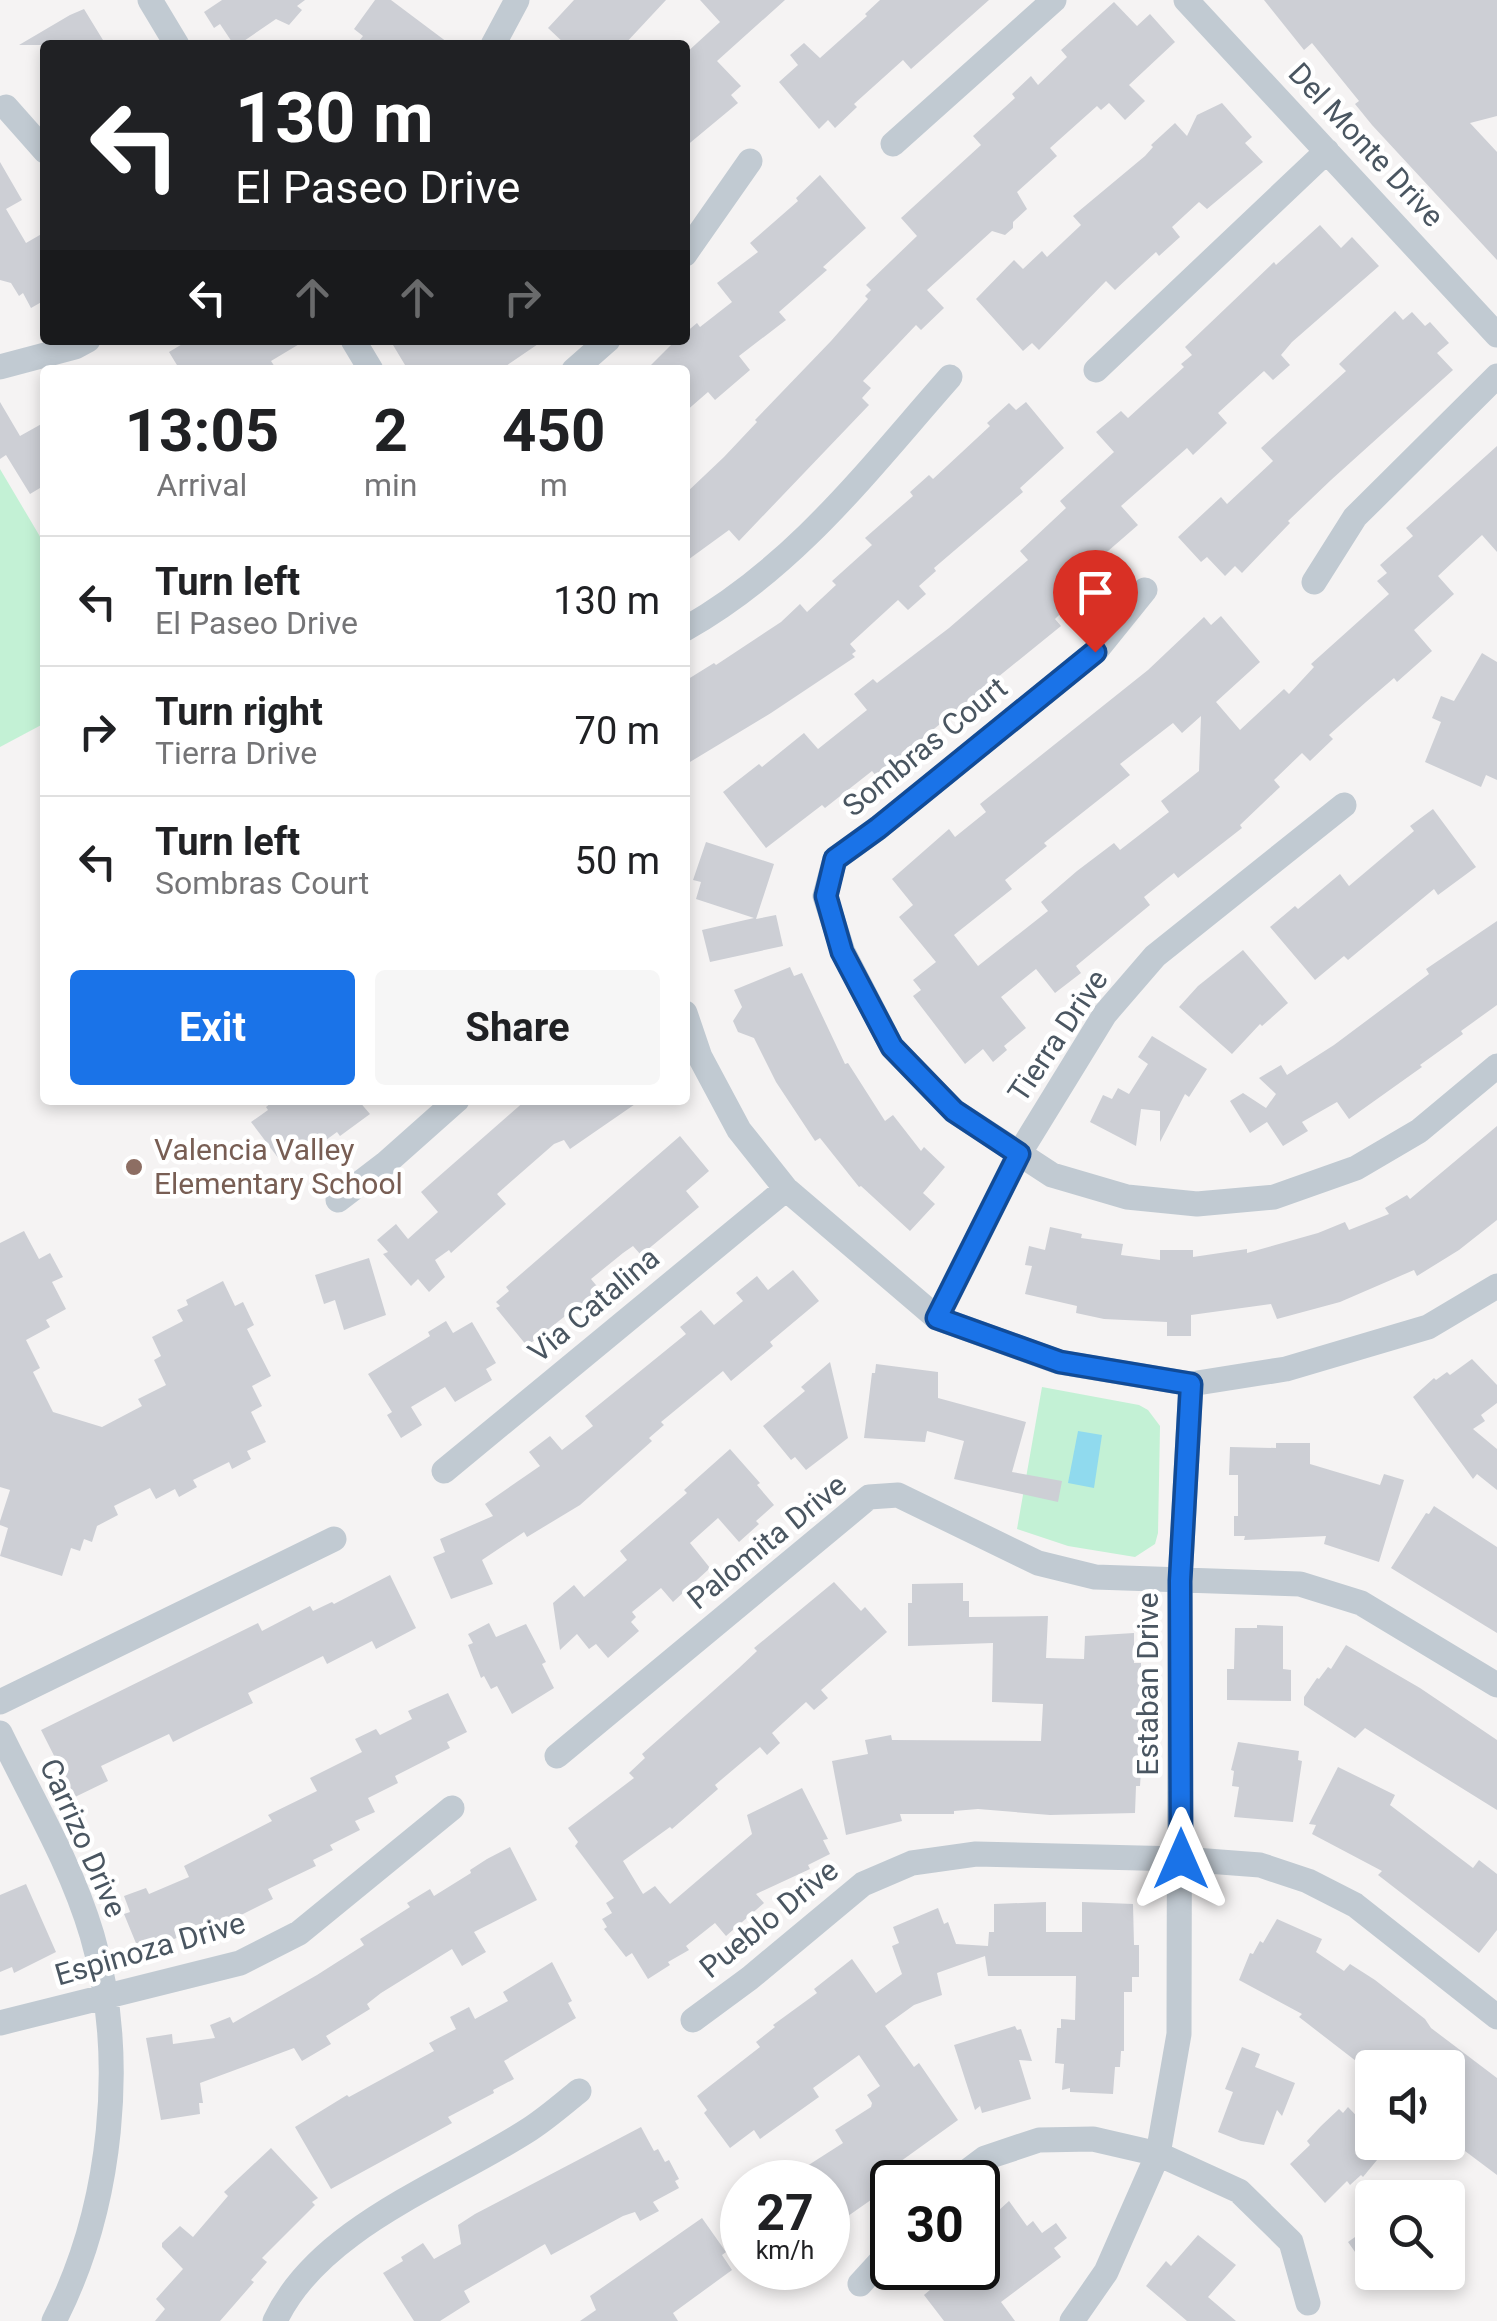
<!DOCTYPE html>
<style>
:root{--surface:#fff;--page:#f6f6f6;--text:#202124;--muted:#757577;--line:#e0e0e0;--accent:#1a73e8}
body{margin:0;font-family:Roboto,sans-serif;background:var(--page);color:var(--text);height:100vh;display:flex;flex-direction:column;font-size:38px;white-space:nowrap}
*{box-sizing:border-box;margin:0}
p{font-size:32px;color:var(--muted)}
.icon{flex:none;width:55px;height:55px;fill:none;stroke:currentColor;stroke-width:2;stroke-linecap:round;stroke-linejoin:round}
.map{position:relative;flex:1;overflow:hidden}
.drawer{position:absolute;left:40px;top:365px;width:650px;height:740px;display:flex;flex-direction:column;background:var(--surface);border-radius:10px;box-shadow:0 5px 15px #0003}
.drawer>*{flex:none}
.top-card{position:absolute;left:40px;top:40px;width:650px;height:305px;border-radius:10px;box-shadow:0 5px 15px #0003;background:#202124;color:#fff;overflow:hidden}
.buttons{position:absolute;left:1355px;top:2050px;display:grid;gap:20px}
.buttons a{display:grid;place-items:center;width:110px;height:110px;border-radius:10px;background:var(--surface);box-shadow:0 5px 15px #0003;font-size:50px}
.speed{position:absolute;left:720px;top:2160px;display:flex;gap:20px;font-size:50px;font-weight:700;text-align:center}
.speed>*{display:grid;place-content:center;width:130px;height:130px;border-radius:50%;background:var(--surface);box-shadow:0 5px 15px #0003;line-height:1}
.speed small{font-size:25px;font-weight:400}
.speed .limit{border:5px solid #111;border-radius:15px;background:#fff;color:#111}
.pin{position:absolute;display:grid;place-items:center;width:85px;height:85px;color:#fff;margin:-102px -42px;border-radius:50% 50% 50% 0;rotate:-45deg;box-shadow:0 0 10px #0007}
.pin .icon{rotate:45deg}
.me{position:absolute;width:110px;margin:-55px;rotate:0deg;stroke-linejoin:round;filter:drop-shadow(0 0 8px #0008)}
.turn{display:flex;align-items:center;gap:35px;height:210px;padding:0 30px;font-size:45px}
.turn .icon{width:130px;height:130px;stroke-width:2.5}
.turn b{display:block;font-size:70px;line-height:85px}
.lanes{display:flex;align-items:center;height:95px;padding:0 30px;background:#0003;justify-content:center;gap:50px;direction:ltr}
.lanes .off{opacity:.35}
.eta{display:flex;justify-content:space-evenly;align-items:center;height:170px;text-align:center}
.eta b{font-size:60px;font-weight:700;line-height:70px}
.button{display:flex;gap:20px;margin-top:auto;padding:20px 30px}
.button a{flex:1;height:115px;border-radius:10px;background:var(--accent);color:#fff;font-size:40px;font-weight:700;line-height:115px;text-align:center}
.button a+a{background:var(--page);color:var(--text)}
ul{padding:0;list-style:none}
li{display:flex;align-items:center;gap:30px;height:130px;padding:0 30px;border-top:2px solid var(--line)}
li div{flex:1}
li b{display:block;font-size:38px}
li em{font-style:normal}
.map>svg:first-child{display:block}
</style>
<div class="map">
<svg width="1497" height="2321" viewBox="0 0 1497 2321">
<rect width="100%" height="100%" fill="#f5f3f3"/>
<path fill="#c3f1d5" d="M0 469 45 545V723L0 747Z
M1042 1387 1139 1405 1148 1410 1160 1426 1158 1533 1155 1544 1135 1557 1068 1546 1017 1529Z"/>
<path fill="#90daee" d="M1078 1431 1102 1435 1094 1488 1068 1483Z"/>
<path fill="#cdcfd5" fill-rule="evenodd" d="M222 0H305L297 6 302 10 289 25 276 19 238 45H234L220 24 214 28 204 12Z
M375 0H391L451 45H356L363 36 354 29Z
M574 0H666L624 45H566L548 28Z
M700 0H785L717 61 741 86 731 95 738 103 685 147V54L720 22Z
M880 0H989L911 69 903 60 854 104 857 107 835 128 828 120 819 129 779 82 798 65 790 55 804 43 820 58 867 16 865 14Z
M1264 0H1497V116L1470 123 1497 152V260L1372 125 1355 104 1359 101 1312 43 1304 50Z
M1114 2 1137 26 1150 14 1175 42 1129 85 1145 101 1125 120 1109 103 1101 110 1097 106 1050 148 1057 156 1017 192 1027 209 1013 222V228L1005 235 992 231 927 290 944 308 921 330 916 325 863 381 871 388 862 398 869 405 739 541 729 530 685 562V494L724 457 757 422 755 420 831 341 868 299 865 296 871 290 866 285 917 236 901 218 981 145 973 136 1015 98 1012 94 1031 76 1038 85 1067 57 1061 50Z
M84 9 106 45H19L70 15Z
M1222 103 1252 137 1245 143 1263 162 1207 209 1199 202 1172 227 1180 237 1159 256 1156 252 1115 290 1106 281 1039 350 1032 343 1023 351 976 299 1014 260 1023 269 1042 251 1047 257 1081 225 1073 216 1145 156 1153 147 1151 145 1175 123 1187 136 1197 115Z
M0 162 22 200 6 209 26 243 45 232V300L31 308 23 293 19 296 11 283 0 280Z
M820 175 866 228 823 267 827 270 779 312 786 320 739 356 750 370 715 400 708 392 685 412V370H646L676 340H685V333L697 323 700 327 732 302 717 283 758 252 750 243 798 201 796 198Z
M1320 225 1341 248 1352 237 1379 266 1292 342 1281 355 1290 365 1273 380 1264 371 1218 413 1227 423 1193 455 1187 448 1121 506 1138 525 1054 598 1064 610 1055 619 1061 626 876 776 872 771 825 808 822 805 766 848 723 792 759 764 762 767 804 733 818 749 867 710 854 694 873 679 877 683 949 628 1028 560 1020 551 1066 508 1060 501 1114 452 1096 432 1121 411 1128 418 1184 367 1181 364 1192 355 1185 347 1274 262 1276 265Z
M1395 311 1403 320 1412 312 1425 326 1430 322 1449 343 1437 353 1453 370 1331 480 1288 521 1290 523 1242 573 1235 566 1225 576 1207 557 1201 562 1178 537 1221 497 1227 504 1273 461 1261 448 1346 371 1339 364Z
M189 340H306L271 361 277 370H180L169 352Z
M390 340H544L500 370H408Z
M0 402 20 436 45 422V485L30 494 6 455 0 459Z
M1026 402 1064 448 1020 488 1023 492 934 568 936 571 919 586 926 594 908 610 898 600 850 644 856 651 852 654 855 657 771 713 685 765V681L714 663 716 665 781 622 800 604 807 612 836 585 832 581 872 545 865 538 913 496 910 492 929 475 933 479 990 426 987 423 1009 403 1016 410Z
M1497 446V552L1482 535 1438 576 1454 594 1414 630 1432 651 1397 682 1394 678 1366 702 1329 735 1333 739 1310 761 1302 753 1274 780 1280 787 1240 825 1242 828 1178 878 1174 873 1144 897 1150 905 1076 966 1081 973 1055 993 1036 969 1001 997 1026 1028 1004 1046 1007 1050 993 1062 983 1049 965 1064 913 996 921 990 913 980 936 962 899 917 913 905 892 879 949 829 955 837 986 812 980 804 1148 670 1204 617 1211 625 1221 616 1260 662 1216 702 1240 730 1284 689 1289 694 1314 667 1311 664 1389 594 1377 581 1387 573 1380 565 1413 536 1406 528ZM1201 716 1199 771 1161 801 1169 812 1120 850 1114 843 1077 871 1041 902 1048 911 978 966 954 935 1012 889 1005 880 1047 846 1044 843 1130 775 1120 764 1173 723 1182 733Z
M1482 653 1497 662V780L1486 775 1481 787 1425 762 1441 722 1432 718 1441 696 1454 701Z
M1433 809 1476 867 1438 895 1434 889 1348 960 1344 956 1315 980 1270 927 1295 906 1298 909 1340 874 1349 886 1414 831 1410 826Z
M706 842 774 864 756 919 776 915 783 946 710 962 702 930 754 918 696 899 701 882 693 880Z
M1497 921V1005L1461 1031 1463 1034 1420 1065 1422 1067 1349 1119 1337 1102 1302 1122 1308 1131 1283 1146 1267 1122 1250 1133 1230 1101 1243 1093 1266 1108 1276 1094 1259 1078 1281 1065 1287 1075 1334 1045 1429 974 1426 969Z
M1243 950 1288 1003 1262 1026 1260 1024 1232 1054 1179 1007 1198 986Z
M790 967 794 976 802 973 845 1064 848 1063 885 1121 893 1115 921 1151 924 1147 945 1167 923 1193 935 1204 910 1231 861 1186 859 1187 820 1138 815 1141 776 1082 754 1038 738 1032 733 1021 742 1007 734 990Z
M1152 1036 1207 1069 1189 1097 1185 1094 1160 1142V1111L1141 1109 1136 1146 1090 1122 1103 1095 1112 1099 1118 1088 1129 1094 1148 1064 1138 1057Z
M275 1100H358L370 1114 340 1136 337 1132 297 1161 289 1152 279 1159 251 1122 268 1110 266 1107Z
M526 1100H641L570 1149 564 1140 554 1144 497 1194 506 1204 451 1253 449 1250 435 1260 445 1277 429 1292 418 1279 411 1286 383 1254 388 1252 377 1240 396 1224 408 1239 438 1212 421 1192Z
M1497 1126V1220L1459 1250 1417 1276 1414 1270 1340 1302 1277 1319 1271 1304 1191 1315V1336H1167V1322L1104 1319 1076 1313 1077 1306 1025 1294 1032 1266 1025 1265 1029 1246 1045 1250 1050 1227 1082 1234 1081 1238 1123 1244 1121 1255 1160 1260V1250H1193V1257L1247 1249V1253L1318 1233 1345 1222 1349 1230 1389 1214 1385 1208 1407 1195 1410 1199Z
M680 1136 709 1171 686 1191 699 1207 641 1255 633 1246 623 1253 591 1279 605 1296 584 1313 578 1306 527 1346 496 1308 500 1306 496 1302 509 1291 506 1287Z
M24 1231 39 1259 50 1253 63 1277 52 1282 66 1309 46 1320 50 1327 26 1340 40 1368 33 1372 53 1412 102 1427 142 1406 138 1399 166 1385 154 1360 161 1356 152 1337 183 1321 177 1310 188 1305 186 1300 223 1281 235 1306 243 1302 254 1325 247 1329 271 1376 252 1386 262 1406 251 1412 266 1442 247 1451 251 1459 232 1469 229 1462 193 1480 197 1487 179 1497 175 1489 156 1499 150 1488 114 1506 118 1515 97 1526 92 1542 84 1539 80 1551 71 1548 62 1576 0 1556 8 1528 0 1525V1521L10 1490 0 1487V1243Z
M369 1258 386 1315 344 1330 335 1300 324 1304 315 1275Z
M793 1270 819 1301 770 1342 773 1346 731 1381 723 1371 661 1422 664 1425 649 1438 652 1441 580 1505 527 1537 524 1532 482 1560 493 1584 451 1599 433 1557 445 1552 440 1539 493 1516 485 1504 540 1466 529 1452 550 1436 562 1450 593 1426 585 1416 686 1334 680 1327 701 1310 714 1325 743 1301 736 1293 757 1276 768 1290Z
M446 1321 453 1333 472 1322 496 1363 486 1369 492 1380 455 1402 445 1387 411 1407 422 1425 401 1438 387 1415 392 1412 368 1374 430 1336 428 1332Z
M1472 1359 1497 1385V1403L1481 1415 1485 1421 1473 1429 1497 1449V1490L1477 1474 1473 1479 1413 1397 1434 1378 1436 1380 1447 1372 1450 1375Z
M830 1362 848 1438 806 1470 795 1457 791 1460 763 1426 805 1391 801 1387Z
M876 1364 938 1372V1398L1026 1422 1012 1472 1062 1481 1058 1502 954 1479 964 1441 927 1431 925 1442 864 1438 872 1373H875Z
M1276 1443H1310V1464L1380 1485 1384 1474 1404 1480 1379 1562 1324 1544 1326 1536 1244 1540 1245 1536H1234V1516H1238V1475H1229L1230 1447 1276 1448Z
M730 1449 760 1483 757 1485 774 1505 756 1521 759 1524 739 1542 718 1518 690 1543 710 1568 673 1602 661 1588 632 1612 636 1617 631 1622 639 1631 608 1658 596 1644 589 1649 577 1634 560 1650 553 1603 574 1585 584 1597 627 1560 620 1551 687 1493 684 1490Z
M1434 1506 1497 1547V1633L1391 1568 1426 1513 1429 1514Z
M390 1575 416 1628 376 1649 372 1641 327 1664 323 1656 248 1693 253 1703 197 1730 173 1742 169 1734 101 1766 108 1781 75 1797 41 1730 258 1623 262 1631 310 1606 313 1611 332 1602 334 1604Z
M834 1582 861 1611 865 1607 887 1632 821 1690 828 1698 814 1710 806 1702 772 1733 780 1743 767 1755 760 1747 715 1785 718 1789 672 1829 670 1827 623 1861 643 1894 655 1886 670 1904 752 1834 747 1815 802 1788 828 1839 823 1840 830 1854 808 1865 810 1869 756 1894 764 1903 726 1936 715 1923 686 1946 689 1950 668 1962 670 1965 648 1979 632 1953 626 1957 604 1929 607 1927 602 1919 612 1913 606 1903 614 1898 575 1846 578 1842 568 1828 634 1778 629 1773 645 1758 642 1754 739 1668 757 1651 754 1648Z
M963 1583V1601H969V1617L1048 1616 1046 1658 1084 1659 1085 1636 1134 1633V1663H1141L1140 1741 1141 1750H1144V1771H1141L1140 1786H1136L1135 1813 1050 1815 978 1809 954 1811V1814H900L902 1821 846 1835 832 1761 868 1754 865 1740 891 1735 892 1740 1041 1741 1043 1704 992 1702 993 1643 908 1646V1603H912V1584Z
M489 1623 496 1637 526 1624 546 1662 542 1664 554 1688 512 1714 497 1686 491 1689 484 1676 481 1678 468 1645 473 1643 468 1634Z
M1257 1625 1283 1626V1669L1291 1670V1701L1227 1700V1669H1234L1235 1628H1257Z
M1346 1645 1420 1688 1497 1740V1810L1365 1728 1355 1738 1304 1705V1697L1317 1678 1319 1679 1328 1667 1331 1669Z
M448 1693 467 1732 447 1742 450 1748 395 1776 398 1783 368 1798 375 1812 355 1821 360 1830 330 1845 333 1850 313 1860 316 1866 268 1889 273 1899 241 1915 242 1918 198 1935 196 1930 140 1953 124 1914 130 1912 124 1896 146 1888 149 1894 189 1877 184 1866 272 1821 268 1815 317 1791 310 1778 362 1752 355 1739 376 1729 380 1735 412 1719 408 1711Z
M1238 1742 1299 1751 1298 1760 1302 1761 1293 1822 1234 1817 1239 1787 1232 1786 1234 1771 1231 1770Z
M1338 1767 1395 1795 1390 1805 1473 1868 1479 1860 1497 1874V1930L1479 1953 1378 1875 1382 1871 1312 1834 1316 1825 1309 1824Z
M510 1847 537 1900 474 1932 486 1952 462 1966 452 1949 381 1993 367 2004 370 2009 326 2036 331 2044 302 2061 294 2048 200 2083 203 2103H199L200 2114 161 2120 146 2038 172 2034 173 2044 215 2038 210 2025 230 2017 233 2023 317 1975 364 1945 360 1939 410 1907 407 1903 430 1889 434 1896 471 1873 470 1870 487 1859Z
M26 1884 56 1952 14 1973 12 1967 0 1972V1895Z
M1046 1902V1932H1082V1902L1133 1904 1134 1945H1139V1977H1132V1992H1124V2051H1121L1120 2067H1115L1113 2094 1070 2092V2088L1062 2090 1064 2064 1055 2063 1057 2028H1061V2019L1075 2020 1076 1976H988L985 1956 937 1973 942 1995 914 2005 885 2026 914 2067 919 2063 958 2120 890 2169 898 2181 828 2230V2182H782L843 2143 835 2130 871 2107 872 2103 867 2095 880 2086 859 2055 813 2088 819 2097 760 2139 754 2130 730 2148 704 2113 707 2110 697 2096 760 2047 756 2042 775 2027 773 2025 817 1993 814 1989 852 1959 876 1993 902 1974 892 1946 899 1943 893 1927 938 1908 944 1924 948 1922 956 1944 988 1946 989 1932H994V1904Z
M1277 1919 1322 1939 1316 1952 1344 1971 1350 1964 1375 1980 1425 2019 1431 2028 1497 2078V2175L1465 2151 1461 2156 1448 2146V2068H1365L1299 2017 1302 2014 1239 1980 1250 1953 1253 1954 1260 1941 1263 1943Z
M552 1962 572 2001 568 2003 576 2018 504 2061 514 2079 493 2090 494 2093 448 2117 452 2123 331 2189 295 2127 347 2095 349 2097 434 2051 429 2043 456 2029 450 2017 469 2007 475 2019 508 2001 503 1992Z
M1015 2026 1017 2030 1021 2029 1032 2061 1019 2060 1031 2099 982 2113 980 2106 975 2110 954 2045Z
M1242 2047 1260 2054 1255 2067 1295 2083 1282 2116 1277 2110 1264 2145 1241 2141 1218 2132 1233 2092 1225 2089Z
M1348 2107 1372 2132V2143L1382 2154 1363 2177 1361 2175 1350 2185 1347 2181 1325 2203 1290 2164 1310 2145 1307 2141 1321 2126 1339 2109 1343 2113Z
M641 2127 654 2151 658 2149 665 2162 669 2160 679 2179 675 2181 679 2188 653 2202 659 2211 640 2221 635 2212 623 2216 551 2255 545 2244 464 2291 470 2302 440 2321H414L383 2273 403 2261 401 2257 423 2243 434 2259 461 2244 458 2225 475 2214Z
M271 2148 318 2198 312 2202 315 2205 262 2258 267 2262 251 2280 254 2282 220 2321H155L165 2309 156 2299 183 2269 162 2247V2243L180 2226 193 2237 228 2196 224 2192Z
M1009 2201 1027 2226 1033 2221 1042 2233 1056 2223 1067 2238 1054 2248 1061 2257 1001 2302 1015 2321H944L924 2295 956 2268H996L978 2243V2229Z
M702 2218 726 2252 722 2255 732 2270 673 2313 678 2321H580L596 2310 590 2296Z
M1372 2225V2276L1348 2242Z
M1198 2235 1236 2265 1208 2297 1236 2321H1187L1146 2286 1166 2261 1171 2266Z"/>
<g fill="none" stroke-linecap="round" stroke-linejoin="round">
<path stroke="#c1cad2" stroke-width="25" d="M150 0 177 45
M1186 0 1497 335
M493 45 517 0
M6 107 45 151
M893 144 1054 0
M685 254 750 161
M353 340 371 370
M0 367 75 347 88 340
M574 370 608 340
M1096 370 1327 151
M1314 582 1355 517 1497 376
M1145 590 1095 652 878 828 835 859 825 896 843 952 892 1047 954 1111 1052 1175 1127 1197 1197 1204 1274 1197 1356 1168 1419 1131 1497 1066
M685 629C796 566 867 471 950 377
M685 1013 700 1057 739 1130 786 1189 937 1318 1059 1362 1191 1384 1286 1369 1428 1327 1497 1286
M338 1200 385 1164 457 1100
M937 1318 1019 1154 1105 1014 1155 956 1344 805
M444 1471 786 1189
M0 1702 334 1539
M0 1733C32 1799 71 1864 92 1935 128 2057 112 2208 54 2321
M557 1756 869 1497 898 1495 1038 1563 1095 1577 1300 1584 1361 1603 1497 1685
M693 2020 750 1978 863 1884 912 1863 976 1854 1181 1859 1260 1865 1308 1881 1355 1905 1497 2017
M0 2023 240 1963 299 1933 452 1808
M953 2182 985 2158 1039 2140 1093 2139 1158 2154 1239 2191 1291 2242 1308 2303
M860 2284 892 2249
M275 2321C319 2227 447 2183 530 2129 547 2118 563 2104 579 2091
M1072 2321 1106 2272 1158 2154 1179 2034 1180 1581 1191 1384"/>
</g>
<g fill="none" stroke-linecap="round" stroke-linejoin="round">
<g stroke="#114b97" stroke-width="25">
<path id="route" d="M1095 652 878 828 835 859 826 896 842 952 892 1047 954 1111 1019 1154 937 1318 1060 1362 1191 1384 1180 1581 1181 1859"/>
</g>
<use href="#route" stroke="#1a73e8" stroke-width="18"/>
</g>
<circle fill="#8d6e63" stroke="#fff" stroke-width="4" cx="134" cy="1167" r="10"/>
<g text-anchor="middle" stroke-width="9" stroke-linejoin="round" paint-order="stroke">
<g font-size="30" fill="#4a5661" stroke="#fff">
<text transform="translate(1366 145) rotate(47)" y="10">Del Monte Drive</text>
<text transform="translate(925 747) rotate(-39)" y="10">Sombras Court</text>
<text transform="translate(1058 1036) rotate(-56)" y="10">Tierra Drive</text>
<text transform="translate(594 1305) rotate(-40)" y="10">Via Catalina</text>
<text transform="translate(767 1542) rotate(-39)" y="10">Palomita Drive</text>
<text transform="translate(1148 1684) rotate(-90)" y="10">Estaban Drive</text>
<text transform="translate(83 1838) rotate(66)" y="10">Carrizo Drive</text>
<text transform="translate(769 1919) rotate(-39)" y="10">Pueblo Drive</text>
<text transform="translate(150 1949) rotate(-16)" y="10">Espinoza Drive</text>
</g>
<g font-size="30" fill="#785e54" stroke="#fff" text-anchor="start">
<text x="154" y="1160">Valencia Valley<tspan x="154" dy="34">Elementary School</tspan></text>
</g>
</g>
</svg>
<div class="buttons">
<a><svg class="icon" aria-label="sound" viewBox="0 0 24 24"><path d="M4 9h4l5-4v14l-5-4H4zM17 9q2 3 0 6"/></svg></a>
<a><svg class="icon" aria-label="search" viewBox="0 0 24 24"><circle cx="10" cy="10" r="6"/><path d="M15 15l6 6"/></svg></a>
</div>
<div class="speed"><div>27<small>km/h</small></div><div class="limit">30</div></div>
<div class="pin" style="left:1095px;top:652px;background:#d93025"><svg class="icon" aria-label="arrive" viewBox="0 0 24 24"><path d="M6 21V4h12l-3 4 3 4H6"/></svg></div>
<svg class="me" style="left:1181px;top:1859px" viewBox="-20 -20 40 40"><path d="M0-17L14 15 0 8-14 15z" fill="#1a73e8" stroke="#fff" stroke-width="4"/></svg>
<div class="top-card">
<div class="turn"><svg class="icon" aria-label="left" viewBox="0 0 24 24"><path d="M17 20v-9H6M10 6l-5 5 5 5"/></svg><div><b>130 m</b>El Paseo Drive</div></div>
<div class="lanes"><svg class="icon" aria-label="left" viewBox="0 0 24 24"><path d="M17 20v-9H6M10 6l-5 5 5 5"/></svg><svg class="icon off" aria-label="ahead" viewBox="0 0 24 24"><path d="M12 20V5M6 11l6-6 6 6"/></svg><svg class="icon off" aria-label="ahead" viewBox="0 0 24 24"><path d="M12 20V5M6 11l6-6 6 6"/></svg><svg class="icon off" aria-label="right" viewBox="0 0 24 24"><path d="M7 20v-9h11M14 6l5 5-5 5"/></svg></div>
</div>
<section class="drawer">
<div class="eta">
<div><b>13:05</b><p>Arrival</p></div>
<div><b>2</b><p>min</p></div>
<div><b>450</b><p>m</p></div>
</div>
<ul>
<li><svg class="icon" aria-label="left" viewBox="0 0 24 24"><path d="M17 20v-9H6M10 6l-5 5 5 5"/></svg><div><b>Turn left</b><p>El Paseo Drive</p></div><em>130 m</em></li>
<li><svg class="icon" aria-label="right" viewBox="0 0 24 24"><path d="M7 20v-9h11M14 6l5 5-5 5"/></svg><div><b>Turn right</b><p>Tierra Drive</p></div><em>70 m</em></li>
<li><svg class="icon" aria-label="left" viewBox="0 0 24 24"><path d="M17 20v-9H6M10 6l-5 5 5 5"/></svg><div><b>Turn left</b><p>Sombras Court</p></div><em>50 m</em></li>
</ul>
<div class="button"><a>Exit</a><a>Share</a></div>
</section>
</div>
